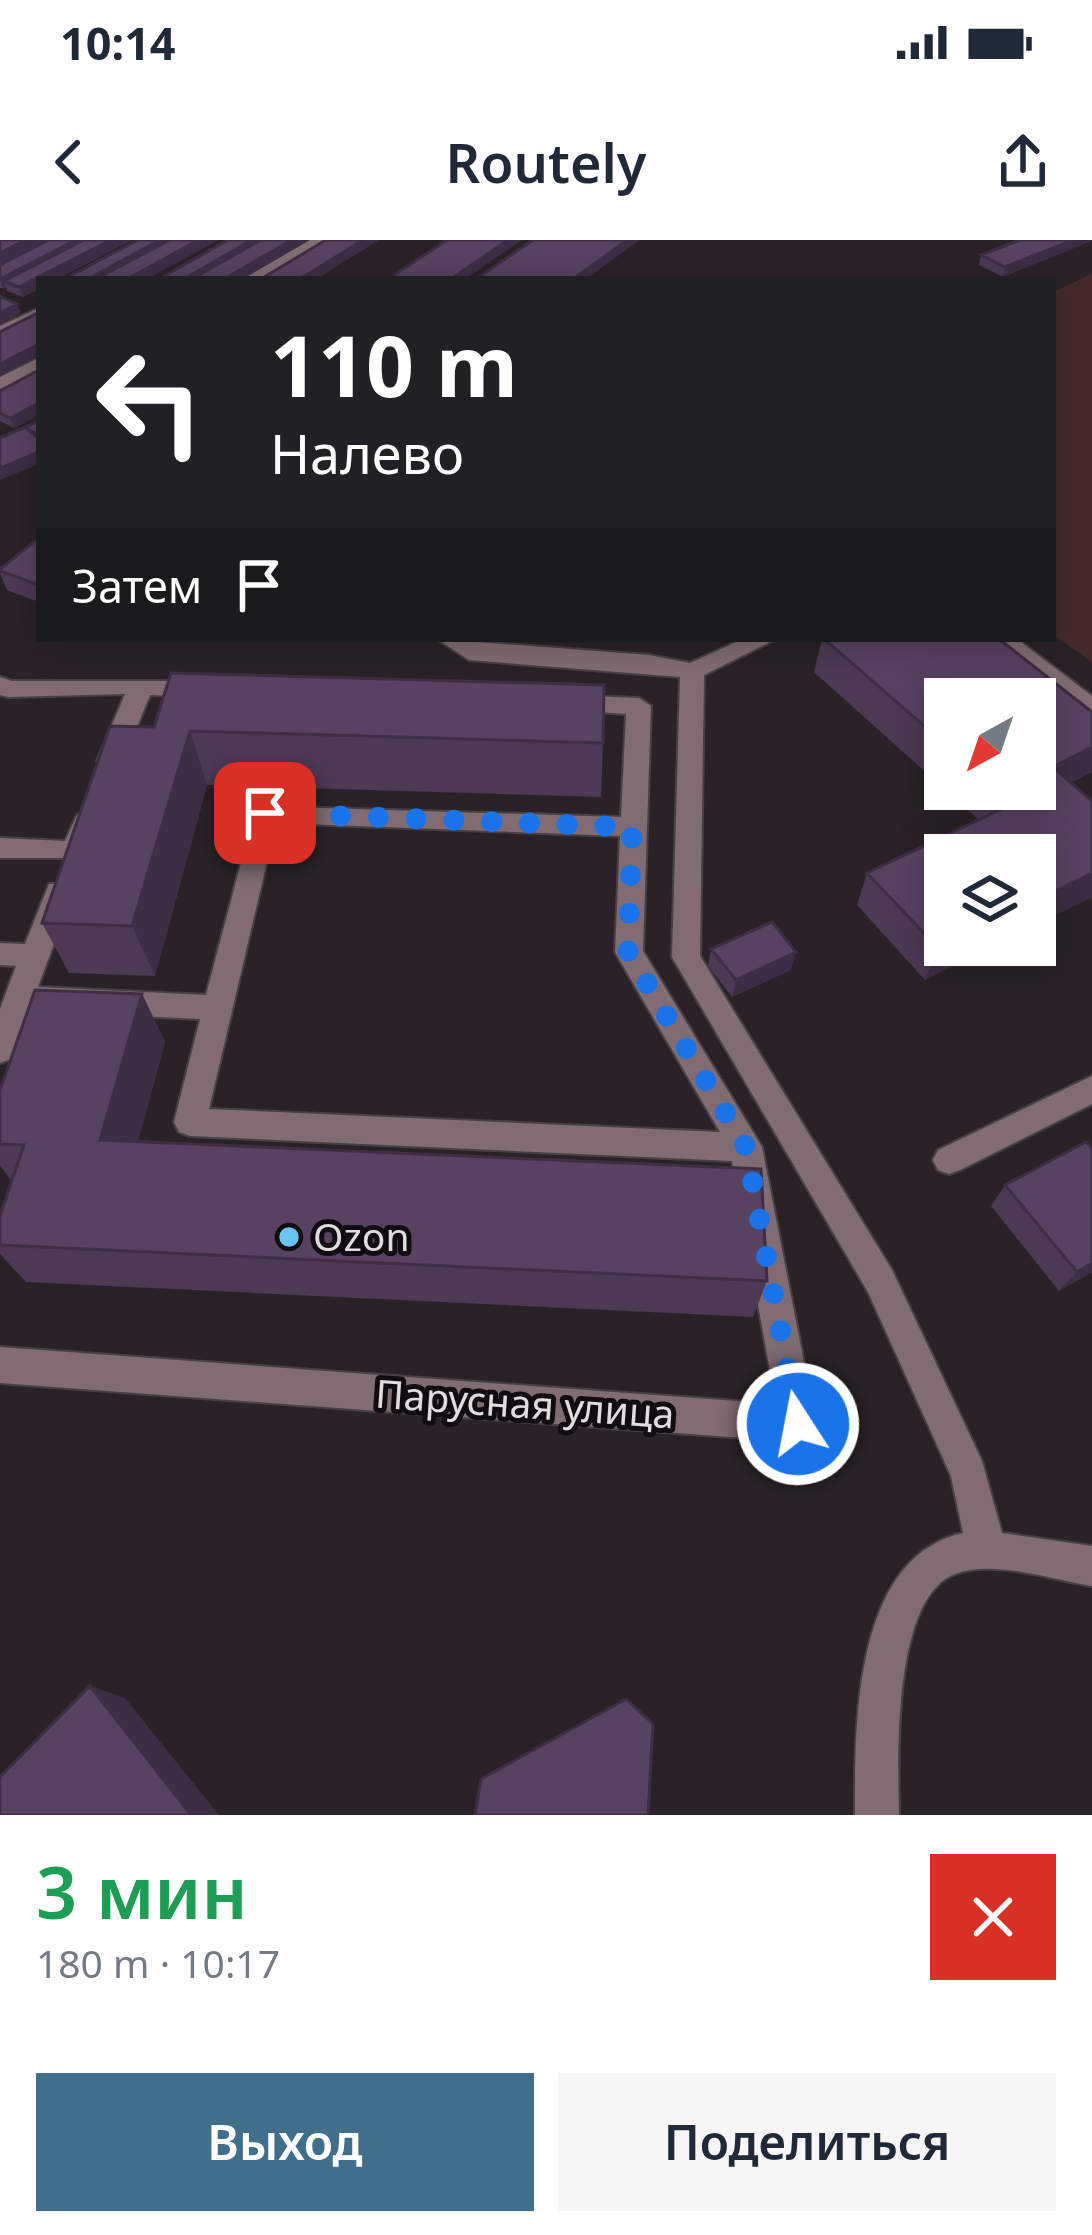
<!DOCTYPE html>
<html lang="ru">
<meta charset="utf-8">
<style>
:root{--surface:#fff;--page:#f6f6f7;--text:#1f2937;--muted:#747a83;--accent:#406f8b}
body{margin:0;font-family:"Noto Sans",sans-serif;background:var(--page);color:var(--text);height:100vh;display:flex;flex-direction:column;font-size:45px;white-space:nowrap}
*{box-sizing:border-box;margin:0}
p{font-size:39px;color:var(--muted)}
.icon{flex:none;width:66px;height:66px;fill:none;stroke:currentColor;stroke-width:2;stroke-linecap:round;stroke-linejoin:round}
.map{position:relative;height:1575px;overflow:hidden}
.sheet{display:flex;flex-direction:column;background:var(--surface);flex:1}
.sheet>*{flex:none}
.hud{position:absolute;left:36px;top:36px;width:1020px;height:366px;border-radius:0px;box-shadow:0 6px 30px #0003;background:#202124;color:#fff;overflow:hidden}
.needle{width:78px;rotate:220deg}
.controls{position:absolute;left:924px;top:438px;display:grid;gap:24px}
.controls a{display:grid;place-items:center;width:132px;height:132px;border-radius:0px;background:var(--surface);box-shadow:0 6px 30px #0003;font-size:60px}
.pin{position:absolute;display:grid;place-items:center;width:102px;height:102px;color:#fff;margin:-51px;border-radius:24px;box-shadow:0 6px 18px #0006}
.me{position:absolute;width:132px;margin:-66px;rotate:349deg;stroke-linejoin:round;filter:drop-shadow(0 0 9px #0008)}
.turn{display:flex;align-items:center;gap:42px;height:252px;padding:0 36px;font-size:54px}
.turn .icon{width:156px;height:156px;stroke-width:2.5}
.turn b{display:block;font-size:84px;line-height:102px}
.then{display:flex;align-items:center;height:114px;padding:0 36px;background:#0003;gap:24px;font-size:45px}
.round{display:grid;place-items:center;flex:none;width:126px;height:126px;border-radius:0px;background:var(--page)}
.summary{display:flex;align-items:center;justify-content:space-between;height:204px;padding:0 36px}
h1{font-size:72px;font-weight:600;line-height:90px;color:#1e9e55}
.primary-button{display:flex;gap:24px;margin-top:auto;padding:24px 36px}
.primary-button a{flex:1;height:138px;border-radius:0px;background:var(--accent);color:#fff;font-size:48px;font-weight:600;line-height:138px;text-align:center}
.primary-button a+a{background:var(--page);color:var(--text)}
.status{display:flex;justify-content:space-between;align-items:center;height:84px;padding:0 60px;background:var(--surface);direction:ltr}
.status svg{height:33px;fill:currentColor}
header{display:flex;justify-content:space-between;align-items:center;height:156px;padding:0 36px;background:var(--surface);font-size:54px;font-weight:600}
.map>svg:first-child{display:block}
</style>
<div class="status"><b>10:14</b><svg viewBox="0 0 49 12"><path d="M0 12V9h3v3zM5 12V6h3v6zM10 12V3h3v9zM15 12V0h3v12zM26 1h20v11H26zM47 4h2v5h-2z"/></svg></div>
<header><svg class="icon" aria-label="back" viewBox="0 0 24 24"><path d="M15 5l-7 7 7 7"/></svg>Routely<svg class="icon" aria-label="share" viewBox="0 0 24 24"><path d="M12 15V3M7 8l5-5 5 5M5 13v7h14v-7"/></svg></header>
<div class="map">
<svg width="1092" height="1575" viewBox="0 0 1092 1575">
<rect width="100%" height="100%" fill="#2a2227"/>
<path fill="#462b2c" d="M1092 34V422L1053 394V52Z"/>
<g fill="none" stroke-linecap="round" stroke-linejoin="round">
<g stroke="#474045" stroke-width="4">
<path id="minor" d="M305 0H325L262 39H241Z
M39 68V79L0 98V86Z
M39 118V132L0 149V137Z
M437 399 649 415 690 423 743 399H776L704 435 700 716 892 1030 982 1221 1002 1293 1092 1306V1346C1052 1340 994 1319 955 1334 892 1358 898 1519 899 1575H855C855 1485 853 1317 963 1293L951 1236 868 1052 672 717 680 437 469 420Z
M990 399H1017L1092 456V477Z
M0 437 12 441H204L216 449 204 457 150 455 123 521 110 530 97 521 125 454 9 457 0 455Z
M563 455 639 458 651 466 643 711 762 907 816 1184 811 1197 798 1202 0 1143V1107L776 1164 732 921 190 896 179 892 174 882 200 779 29 771 11 819 0 823V769L16 726 0 725V703L25 704 49 644H69L73 652 38 747 206 755 256 566 621 577 626 474 554 469 551 463ZM276 583 620 596 615 712 720 892 209 869Z
M86 572 99 582 84 618H0V598L65 601 77 575Z
M1092 836V864L960 930 949 934 938 930 933 920 938 910Z"/>
</g>
<use href="#minor" fill="#806c72" fill-rule="evenodd"/>
</g>
<path fill="#4c3954" fill-rule="evenodd" d="M49 0H132L57 39H39L23 57 7 51 6 48H0V25Z
M1092 0 1003 37 979 25 981 15Z
M39 130V175L14 188 0 181V151Z
M39 298V362L7 350 0 333V329Z
M822 399H999L1092 472V532L1071 543 1092 657 1035 685V615L945 705 925 740 857 665 867 633 979 580 814 432ZM945 459 1035 549H945Z
M110 486 603 503 601 557 207 545 155 736 69 733 42 683Z
M711 709 791 730 732 757 708 726Z
M142 754 165 802 138 901 767 1041 753 1077 26 1042 0 1014V976L12 941 0 926V850Z
M1092 908V1032L1059 1051 991 966 1005 945Z"/>
<path fill="#3e2e45" d="M25 0H47L0 24V13Z
M76 0H97L4 41 6 48 3 49 0 39Z
M111 0H132L57 39H39V49L23 57 19 47Z
M160 0H180L108 39H88Z
M199 0H219L147 39H127Z
M252 0H270L203 39H184Z
M292 0H310L243 39H224Z
M363 0H379L317 39H300Z
M508 0H522L465 39H451Z
M627 0H640L586 39H573Z
M1073 0 1092 1 1003 37 1005 27Z
M17 64 21 73 0 84V73Z
M39 104V115L0 136V124Z
M39 163V175L14 188 10 178Z
M39 212V224L0 240V228Z
M190 491 207 545 155 736 132 686Z
M1092 507V532L1036 561 1053 527Z
M1092 633V657L1035 685V661Z
M945 705H995L925 740 938 708Z
M796 712 791 730 732 757 736 740Z
M142 754 165 802 127 943 100 900Z
M1092 1023V1032L1059 1051 1077 1032Z
M90 1446 125 1458 219 1575H191Z"/>
<path fill="#584262" stroke="#3e2e45" stroke-width="3" d="M0 0H25L0 13Z
M49 0H76L0 39V25Z
M84 0H111L19 47 4 41Z
M138 0H160L88 39H64Z
M170 0H199L127 39H96Z
M228 0H252L184 39H159Z
M261 0H292L224 39H192Z
M326 0H363L300 39H261Z
M447 0H508L451 39H388Z
M533 0H627L573 39H476Z
M1020 0H1073L1005 27 981 15Z
M0 56 17 64 0 73Z
M38 73 39 104 0 124V92Z
M39 130V163L10 178 0 173V151Z
M39 181V195L26 188 39 199V212L0 228V198Z
M39 298V345L0 331V329Z
M824 399H999L1092 472V507L1053 527 1092 561V633L1035 661V615H945V705L938 708 867 633 1014 563 997 549H1035V459H945V504Z
M171 433 604 445 603 503 190 491 132 686 42 683 110 486 154 487Z
M772 682 796 712 736 740 711 709Z
M35 750 142 754 100 900 761 929 767 1041 0 1005V976L24 905 0 904V850Z
M1086 902 1092 908V1023L1077 1032 1005 945Z
M90 1446 191 1575H0V1537Z
M626 1459 653 1484 648 1575H475L481 1539Z"/>
<g fill="none" stroke-linecap="round" stroke-linejoin="round">
<path stroke="#1a73e8" stroke-width="21" stroke-dasharray="0 37.8" d="M265 573 632 587 628 712 746 907 798 1184"/>
</g>
<circle fill="#69c4f1" stroke="#100c0f" stroke-width="4.5" cx="289" cy="997" r="12"/>
<g text-anchor="middle" stroke-width="10" stroke-linejoin="round" paint-order="stroke">
<g font-size="39" fill="#e2dce0" stroke="#100c0f" text-anchor="start">
<text x="313" y="1011">Ozon</text>
</g>
<g font-size="39" fill="#e2dce0" stroke="#100c0f">
<text transform="translate(525 1164) rotate(4)" y="14">Парусная улица</text>
</g>
</g>
</svg>
<div class="controls">
<a><svg class="needle" viewBox="-14 -14 28 28"><path d="M0-13l5 13h-10z" fill="#e53935"/><path d="M0 13l5-13h-10z" fill="#747a83"/></svg></a>
<a><svg class="icon" aria-label="layers" viewBox="0 0 24 24"><path d="M12 4l9 5-9 5-9-5zM3 14l9 5 9-5"/></svg></a>
</div>
<div class="pin" style="left:265px;top:573px;background:#d93025"><svg class="icon" aria-label="arrive" viewBox="0 0 24 24"><path d="M6 21V4h12l-3 4 3 4H6"/></svg></div>
<svg class="me" style="left:798px;top:1184px" viewBox="-20 -20 40 40"><circle r="17" fill="#1a73e8" stroke="#fff" stroke-width="3"/><path d="M0-11L8 9 0 5-8 9z" fill="#fff"/></svg>
<div class="hud">
<div class="turn"><svg class="icon" aria-label="left" viewBox="0 0 24 24"><path d="M17 20v-9H6M10 6l-5 5 5 5"/></svg><div><b>110 m</b>Налево</div></div>
<div class="then">Затем<svg class="icon" aria-label="arrive" viewBox="0 0 24 24"><path d="M6 21V4h12l-3 4 3 4H6"/></svg></div>
</div>
</div>
<section class="sheet">
<div class="summary"><div><h1>3 мин</h1><p>180 m · 10:17</p></div><a class="round" style="background:#d93025;color:#fff"><svg class="icon" aria-label="close" viewBox="0 0 24 24"><path d="M6 6l12 12M18 6L6 18"/></svg></a></div>
<div class="primary-button"><a>Выход</a><a>Поделиться</a></div>
</section>
